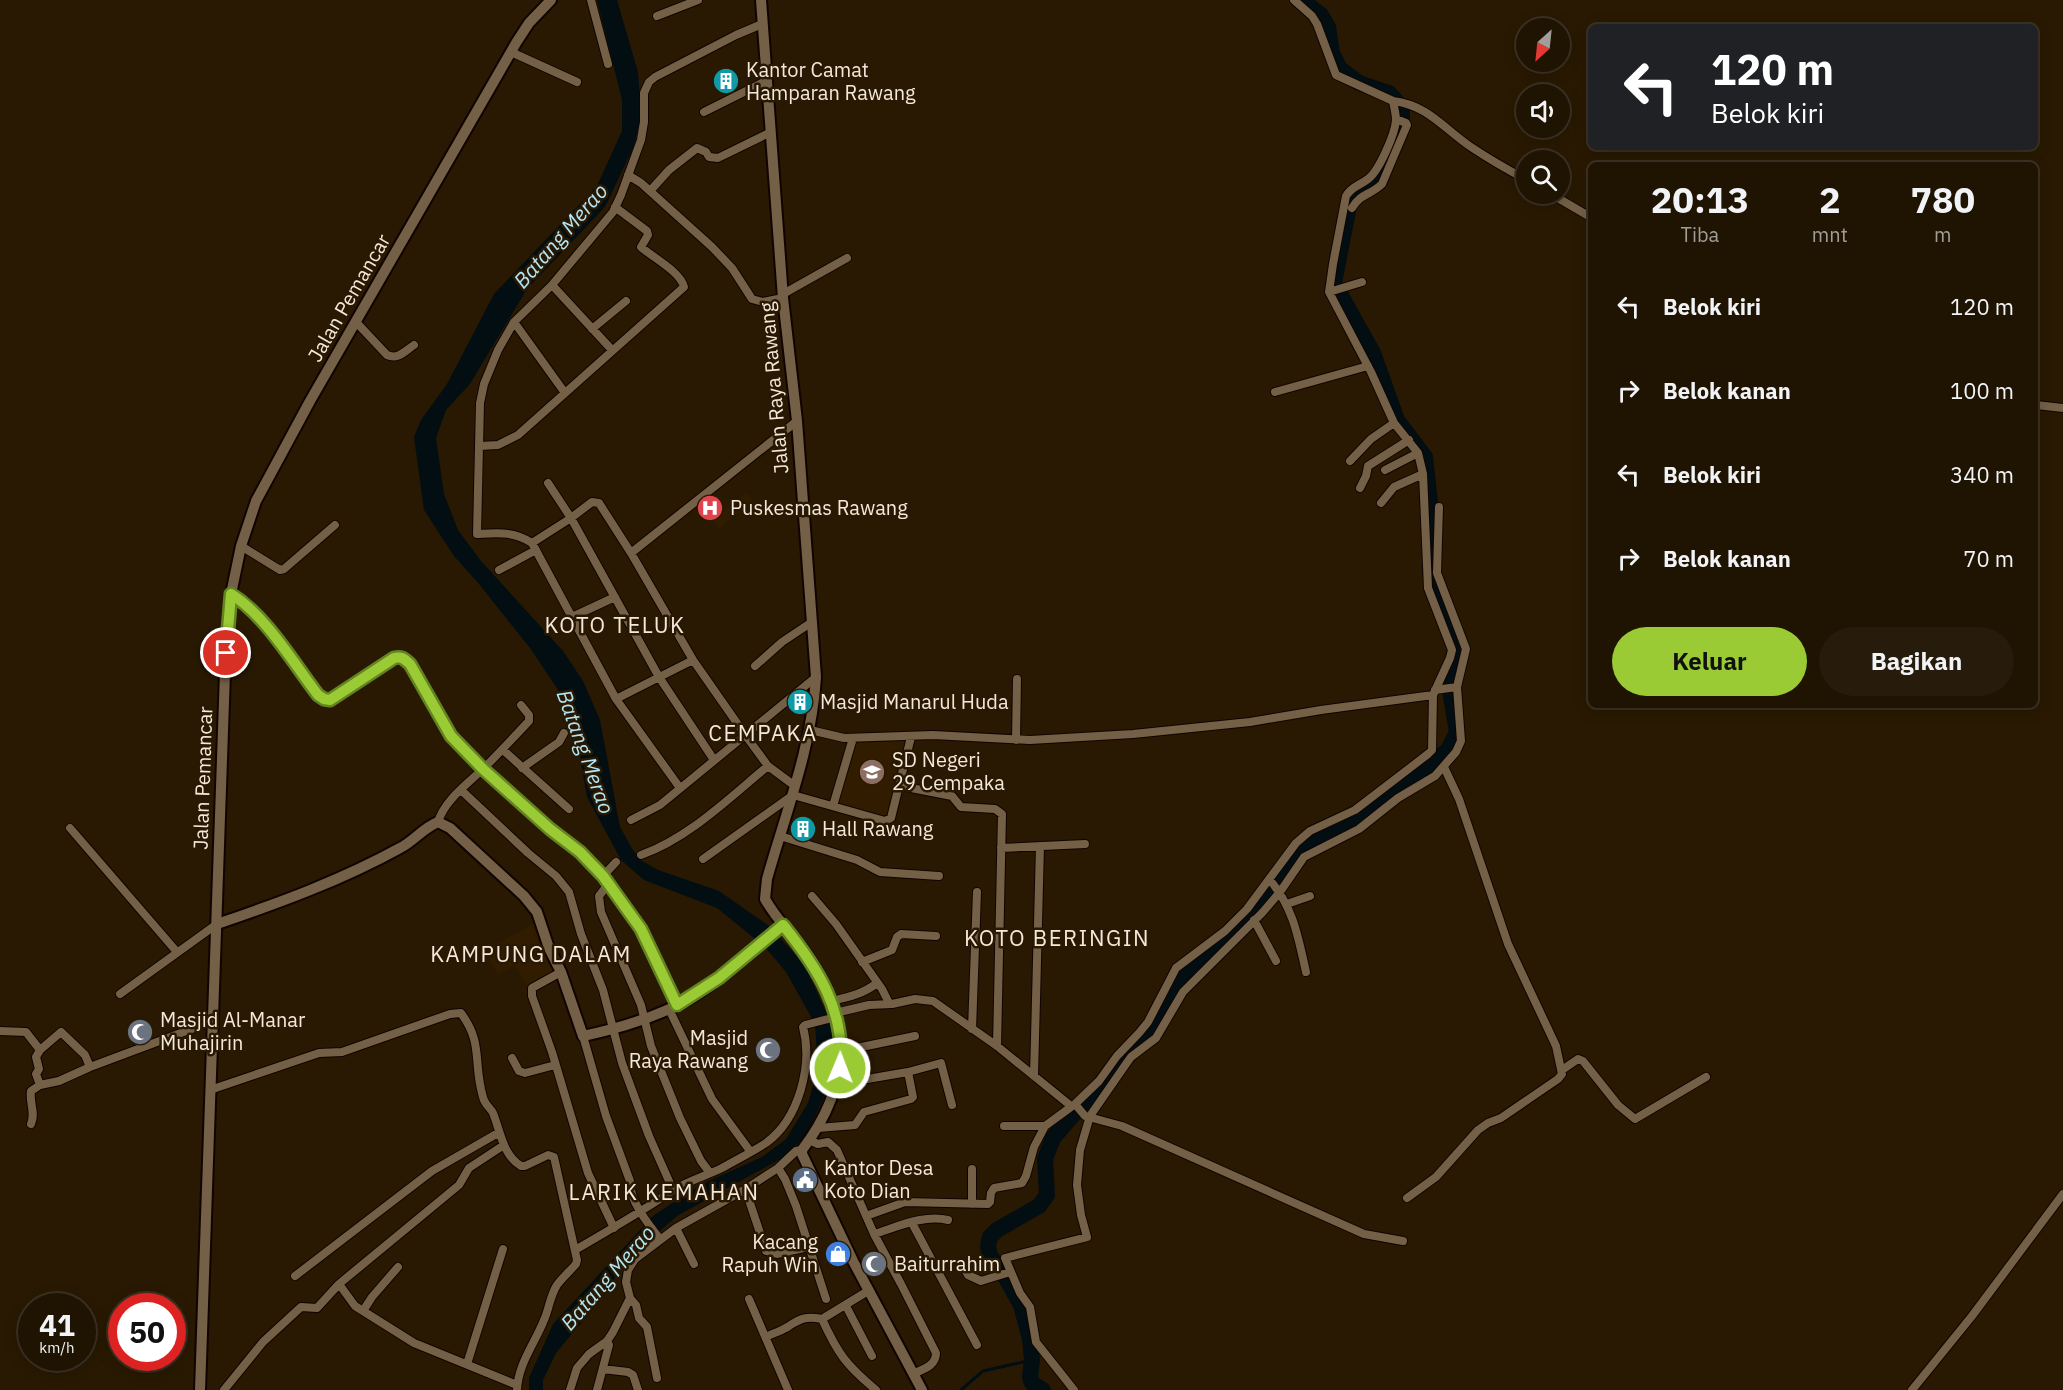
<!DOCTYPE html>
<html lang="id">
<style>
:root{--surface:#1f1302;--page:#271c0c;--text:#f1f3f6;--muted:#a19e99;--line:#3c3224;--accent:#9acb34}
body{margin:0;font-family:"IBM Plex Sans",sans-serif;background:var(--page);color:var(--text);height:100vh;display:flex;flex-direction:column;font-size:22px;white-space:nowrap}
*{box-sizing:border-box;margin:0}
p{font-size:20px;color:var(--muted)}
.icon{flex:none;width:33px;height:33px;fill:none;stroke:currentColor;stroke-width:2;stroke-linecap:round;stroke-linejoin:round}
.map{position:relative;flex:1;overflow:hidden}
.side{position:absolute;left:1588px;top:162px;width:450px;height:546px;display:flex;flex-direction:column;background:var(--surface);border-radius:9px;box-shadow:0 3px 15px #0003,0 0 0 2px var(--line)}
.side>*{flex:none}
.top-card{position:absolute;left:1588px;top:24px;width:450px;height:126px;border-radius:9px;box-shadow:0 3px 15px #0003,0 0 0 2px var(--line);background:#202124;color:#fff;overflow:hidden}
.needle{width:39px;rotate:207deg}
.buttons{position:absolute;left:1516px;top:18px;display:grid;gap:12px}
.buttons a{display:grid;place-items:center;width:54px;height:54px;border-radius:50%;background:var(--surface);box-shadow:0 3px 15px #0003,0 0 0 2px var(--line);font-size:30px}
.speed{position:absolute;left:18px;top:1293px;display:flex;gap:12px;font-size:30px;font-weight:700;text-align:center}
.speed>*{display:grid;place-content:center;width:78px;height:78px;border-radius:50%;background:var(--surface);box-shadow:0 3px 15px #0003,0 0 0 2px var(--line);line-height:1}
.speed small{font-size:15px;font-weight:400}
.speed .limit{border:9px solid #d22;background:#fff;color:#111}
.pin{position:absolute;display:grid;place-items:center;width:51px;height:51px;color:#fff;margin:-26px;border:3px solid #fff;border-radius:50%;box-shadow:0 2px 6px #0007}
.me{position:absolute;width:66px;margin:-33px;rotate:1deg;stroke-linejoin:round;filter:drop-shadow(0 0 4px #0008)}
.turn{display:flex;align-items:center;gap:21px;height:126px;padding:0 24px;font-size:27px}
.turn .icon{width:78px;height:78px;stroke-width:2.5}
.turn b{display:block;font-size:42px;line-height:51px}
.eta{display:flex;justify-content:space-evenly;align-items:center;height:102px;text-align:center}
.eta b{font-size:36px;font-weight:800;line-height:42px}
.cta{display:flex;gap:12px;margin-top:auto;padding:12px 24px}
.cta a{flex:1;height:69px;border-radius:36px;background:var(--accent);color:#111;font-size:24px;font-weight:800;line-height:69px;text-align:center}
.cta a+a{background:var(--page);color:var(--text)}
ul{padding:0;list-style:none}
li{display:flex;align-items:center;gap:18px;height:84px;padding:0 24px}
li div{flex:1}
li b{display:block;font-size:22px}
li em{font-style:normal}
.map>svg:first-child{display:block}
</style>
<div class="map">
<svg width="2063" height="1390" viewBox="0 0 2063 1390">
<rect width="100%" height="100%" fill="#291902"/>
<path fill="#311c00" d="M746 493 753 501 719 529 697 504 708 495 723 512Z
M855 738 908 739 888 818 836 805Z
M536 922 556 970 528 987 514 965 498 975 485 951Z"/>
<path fill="#020e12" d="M597 0H617L638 72 641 114 634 146 605 207 527 289 470 384 446 410 436 438 444 494 458 530 481 561 563 651 583 681 600 720 620 827 633 850 642 861 658 870 719 891 769 926 804 964 826 1012 834 1039 831 1074 823 1099 807 1133 786 1156 677 1216 627 1259 602 1298 556 1353 543 1380V1390H529V1378L553 1324 654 1215 700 1185 762 1157 786 1139 808 1103 818 1069 815 1024 786 972 765 947 717 908 644 880 621 860 587 797 576 735 560 693 530 648 479 584 454 556 424 510 414 437 421 420 447 384 494 294 597 186 622 131V100Z"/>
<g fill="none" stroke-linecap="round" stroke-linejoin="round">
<path stroke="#020e12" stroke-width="3" d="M961 1390 983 1371 1032 1360"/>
<path stroke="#020e12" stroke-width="16" d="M1043 1390 1032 1383 1030 1377 1032 1360 1030 1339 1021 1305 1001 1269 990 1256 988 1246 990 1237 997 1230 1039 1206 1047 1195 1045 1159 1053 1138 1115 1067 1154 1031 1189 967 1234 934 1314 838 1360 818 1448 750 1457 732 1448 679 1457 650 1430 570 1434 538 1425 457 1397 420 1373 353 1334 283 1350 201 1380 175 1402 123V108L1389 93 1359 83 1340 69 1332 53 1328 27 1321 15 1302 0"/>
<g stroke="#110400" stroke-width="10">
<path id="street" d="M591 0 608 64
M657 16 698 0
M511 52 577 82
M1393 101C1428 105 1444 129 1471 147 1489 159 1508 170 1527 180
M704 112 768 80
M628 175 641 183 712 247 732 268 752 299 763 302 783 298
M650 191 669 170 697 148 706 152 709 157 718 158 771 132
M1551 194 1592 218
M1352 208C1361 193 1371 195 1382 184L1407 125 1406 123 1396 119
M552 285 612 350
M1329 292 1362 282
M783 294 847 258
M356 322 387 355C398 360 405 351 414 345
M514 322 565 393
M592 329 626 301
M1275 392 1368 366
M2036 405 2063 408
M480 446 498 445 518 435 684 287C681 272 652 257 641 247L648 235 647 231 615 207
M1350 461 1371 439 1394 423
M1385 470 1418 453
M548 483 571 518 659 677 714 760
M1360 488 1366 476 1368 466 1409 440
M1381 503 1394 487 1423 474
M532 543 571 518 592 502 599 503 631 553 693 660 746 736 768 766 795 786
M241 546 280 570 284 569 335 525
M631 553 797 421
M499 570 536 550
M231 594C266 617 292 661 318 695L324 699 330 700 394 658 400 656 410 664 451 736 483 769 550 829 580 852 603 876 641 929 677 1005
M572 617 615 597
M755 666 782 642 812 622
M1435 690 1457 687
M616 699 693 660
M810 730 844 738 933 735 1030 740 1133 734 1250 722 1321 710 1433 695
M1016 740 1017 679
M503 750 569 809
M522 768 559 742 564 733
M901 786 952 796 961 807 995 809 1002 814 997 1046
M680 788 616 699 532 543C514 531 498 533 477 534L480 403 484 384 498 350 514 322 552 285 613 212 621 195 641 140 644 122V93L649 82 655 77 736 35 762 24
M461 790 528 853 556 876 569 892 581 934 603 990 622 1063 649 1136 673 1190
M833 806 853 738
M631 820 660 805 816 677
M438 822C445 799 469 783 486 766 501 751 515 736 529 721V715L521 705
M70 828 177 952
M780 836 857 860 880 872 939 876
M1001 848 1085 844
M641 855C689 838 729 798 768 766
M703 859 793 795 885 821 891 818 911 737
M603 876 616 862
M1270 880C1294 909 1298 937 1306 972
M609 883 599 896 601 912 641 1005 651 1046 680 1118 701 1161 710 1173
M812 896 836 924 882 989 889 1003
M1287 904 1310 896
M1254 920 1276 961
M862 962 892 950 897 937 901 934 936 936
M561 972 532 988V996L552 1052 588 1173 614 1228
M120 994 217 924
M832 1001C849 997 863 994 877 983
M669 1009 712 1099 750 1151
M835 1013 869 1005 892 1004 915 999 933 1001 997 1046 1071 1106
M972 1029 977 892
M0 1031 26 1032 40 1050
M583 1036 606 1116 630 1181C629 1200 648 1224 660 1239
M842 1051 915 1036
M512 1058 519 1071 525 1073 555 1065
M1562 1070 1578 1059 1583 1061 1618 1105 1635 1119 1706 1077
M1034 1076 1040 846
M838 1084 908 1072 941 1063 952 1105
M40 1085 36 1074 39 1069 36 1057 40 1050 61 1032 85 1055 90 1067
M210 1090 319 1053 342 1052 450 1014 461 1013C482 1042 474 1058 481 1089 482 1093 483 1099 485 1102 487 1106 491 1109 493 1113 500 1130 503 1156 521 1166H525L548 1155 554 1157 577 1260 576 1264C570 1271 562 1278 557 1285 550 1296 549 1309 544 1320 535 1343 518 1364 517 1390
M1075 1104 1085 1116 1122 1126 1364 1234 1403 1241
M31 1124C36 1112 29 1103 31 1091L40 1085 59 1081 90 1067 213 1021
M1004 1126H1045
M818 1128 855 1125 864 1112 911 1099 913 1097 908 1072
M809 1140 818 1144 828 1142 837 1150 874 1234 901 1284 936 1353C936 1366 923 1369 913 1374
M778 1168 785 1179 796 1206 826 1299
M972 1169V1204
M744 1190 749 1200 766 1251 777 1254 808 1247
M1407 1198 1436 1177 1478 1130 1488 1123 1501 1118 1558 1079 1562 1074 1556 1046 1508 944 1459 799 1444 767
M866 1216 905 1202 988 1204 990 1202 991 1193 994 1188 1022 1183 1026 1176 1034 1147 1045 1126 1075 1104 1099 1081 1117 1056 1139 1033 1148 1022 1176 968 1225 931 1247 909 1296 843 1310 831 1355 810 1428 754 1432 750 1433 695 1450 658 1452 650 1428 588 1423 474 1418 453 1394 423 1371 372 1329 292 1333 264 1346 196C1352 186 1359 186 1368 179 1379 171 1395 134 1396 120 1396 114 1394 107 1393 101L1336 75 1317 24 1312 16 1294 0
M912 1223 977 1345
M676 1228 694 1264
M874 1234C897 1227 924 1214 948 1220
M575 1250C608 1231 641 1212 672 1191 687 1181 706 1176 722 1168 736 1160 752 1152 766 1143 799 1119 813 1065 803 1027L805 1025 836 1017
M963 1266 968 1275 981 1281 1010 1272
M295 1276 432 1171 498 1133
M339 1284 355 1306 414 1343 517 1385
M630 1298 636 1305 639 1318 647 1327 657 1378
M749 1299 788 1390
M846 1306 872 1356
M363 1311 372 1297 398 1267
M822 1319C838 1354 846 1365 876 1390
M766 1337C773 1333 782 1331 789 1326 801 1318 807 1316 822 1319L868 1291
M467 1364 503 1249
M603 1369 628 1372 633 1375 638 1390
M224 1390 263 1342 301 1307 317 1308 339 1284 459 1185 469 1168 504 1145
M570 1390 577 1368 589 1354 607 1341 613 1332 630 1298 626 1282 628 1270 635 1259 676 1228 744 1190 778 1168 796 1151 802 1150
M597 1390 609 1345 607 1341
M1074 1390 1036 1342 1030 1307 1020 1293 1005 1258 1087 1237 1081 1215 1077 1185 1080 1150 1090 1116 1126 1064 1131 1057 1156 1038 1183 992 1262 913 1280 892 1304 857 1359 829 1398 798 1435 776 1456 752 1461 741 1457 687 1466 649 1437 573 1439 507
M1912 1390 1972 1316 2063 1194"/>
</g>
<g stroke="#110400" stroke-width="14">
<path id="secondary" d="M761 0 783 298 797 421 816 677C812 746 786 812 767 879L765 899C777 921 796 938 809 958 854 1024 850 1087 802 1150V1154L853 1261 922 1390
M217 924C279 903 342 880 400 848 414 841 423 828 438 822L450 828 524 896 537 912 549 948 561 972 583 1036C611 1030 640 1022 667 1010 707 993 751 953 783 925
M200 1390 225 673 231 594 241 546 256 501 310 401 516 43 529 23 551 0"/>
</g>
<use href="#street" stroke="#746047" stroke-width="8"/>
<use href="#secondary" stroke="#746047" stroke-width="10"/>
</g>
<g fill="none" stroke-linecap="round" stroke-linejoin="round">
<g stroke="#648422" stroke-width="15">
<path id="route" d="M226 653 231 594C266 616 292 661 318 695L324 699 330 700 394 658C402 656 404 659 410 664L451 736 483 769 550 829 580 852 603 876 641 929 677 1005 719 978 783 925C817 967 846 1011 840 1068"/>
</g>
<use href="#route" stroke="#9acb34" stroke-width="10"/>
</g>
<defs>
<g id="building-disc" transform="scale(1.35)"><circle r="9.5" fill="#0f9aa8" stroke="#291902"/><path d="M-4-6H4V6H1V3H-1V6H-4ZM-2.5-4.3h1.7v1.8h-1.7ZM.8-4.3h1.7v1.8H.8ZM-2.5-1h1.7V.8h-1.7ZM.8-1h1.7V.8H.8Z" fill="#fff"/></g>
<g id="hospital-disc" transform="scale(1.35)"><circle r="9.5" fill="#e0444e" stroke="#291902"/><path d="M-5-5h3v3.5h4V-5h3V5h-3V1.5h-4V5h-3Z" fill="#fff"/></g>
<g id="school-disc" transform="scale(1.35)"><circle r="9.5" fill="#8d6e63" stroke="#291902"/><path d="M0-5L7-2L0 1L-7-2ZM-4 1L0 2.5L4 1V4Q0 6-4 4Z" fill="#fff"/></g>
<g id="mosque-disc" transform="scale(1.35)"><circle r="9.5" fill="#6b7280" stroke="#291902"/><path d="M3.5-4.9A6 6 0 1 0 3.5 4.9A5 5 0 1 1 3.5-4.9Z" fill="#fff"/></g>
<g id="civic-disc" transform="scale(1.35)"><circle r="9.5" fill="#5c6f8a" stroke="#291902"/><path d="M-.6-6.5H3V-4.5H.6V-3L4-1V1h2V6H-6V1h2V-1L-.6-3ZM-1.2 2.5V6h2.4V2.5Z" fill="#fff"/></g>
<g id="shop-disc" transform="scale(1.35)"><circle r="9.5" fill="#3f7fe0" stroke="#291902"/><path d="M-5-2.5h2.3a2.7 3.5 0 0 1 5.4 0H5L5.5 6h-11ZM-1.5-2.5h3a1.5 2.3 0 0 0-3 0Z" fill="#fff"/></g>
</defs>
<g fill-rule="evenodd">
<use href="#building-disc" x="726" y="81"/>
<use href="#hospital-disc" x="710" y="508"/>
<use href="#building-disc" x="800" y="702"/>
<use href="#school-disc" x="872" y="772"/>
<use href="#building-disc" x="803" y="829"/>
<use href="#mosque-disc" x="140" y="1032"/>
<use href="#mosque-disc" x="768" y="1050"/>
<use href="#civic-disc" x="805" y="1180"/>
<use href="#shop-disc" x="838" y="1254"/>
<use href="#mosque-disc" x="874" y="1264"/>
</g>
<g text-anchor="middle" stroke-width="5" stroke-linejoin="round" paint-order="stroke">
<g font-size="20" fill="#f4e8da" stroke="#291902" text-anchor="start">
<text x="746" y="77">Kantor Camat<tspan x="746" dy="23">Hamparan Rawang</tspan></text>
<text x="730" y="515">Puskesmas Rawang</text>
<text x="820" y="709">Masjid Manarul Huda</text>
<text x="892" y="767">SD Negeri<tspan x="892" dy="23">29 Cempaka</tspan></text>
<text x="822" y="836">Hall Rawang</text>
<text x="160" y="1027">Masjid Al-Manar<tspan x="160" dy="23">Muhajirin</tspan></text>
<text x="748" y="1045" text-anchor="end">Masjid<tspan x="748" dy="23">Raya Rawang</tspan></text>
<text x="824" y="1175">Kantor Desa<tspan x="824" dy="23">Koto Dian</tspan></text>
<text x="818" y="1249" text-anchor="end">Kacang<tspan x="818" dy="23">Rapuh Win</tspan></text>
<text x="894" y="1271">Baiturrahim</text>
</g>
<g font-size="20" fill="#f4e8da" stroke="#291902">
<text transform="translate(349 298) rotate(-60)" y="7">Jalan Pemancar</text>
<text transform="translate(774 388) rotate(-95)" y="7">Jalan Raya Rawang</text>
<text transform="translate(203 778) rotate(-88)" y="7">Jalan Pemancar</text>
</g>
<g font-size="21" font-style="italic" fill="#b2e6f7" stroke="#291902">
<text transform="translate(561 236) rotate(-49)" y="7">Batang Merao</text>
<text transform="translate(585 752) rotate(70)" y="7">Batang Merao</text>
<text transform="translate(608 1278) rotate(-49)" y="7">Batang Merao</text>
</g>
<g font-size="22" letter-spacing="1.5" fill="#f4e8da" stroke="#291902">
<text x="615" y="633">KOTO TELUK</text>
<text x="763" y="741">CEMPAKA</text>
<text x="1057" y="946">KOTO BERINGIN</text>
<text x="531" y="962">KAMPUNG DALAM</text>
<text x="664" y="1200">LARIK KEMAHAN</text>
</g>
</g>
</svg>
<div class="buttons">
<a><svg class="needle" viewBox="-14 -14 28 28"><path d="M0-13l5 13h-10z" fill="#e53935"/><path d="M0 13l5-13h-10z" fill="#a19e99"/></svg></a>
<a><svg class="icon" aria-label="sound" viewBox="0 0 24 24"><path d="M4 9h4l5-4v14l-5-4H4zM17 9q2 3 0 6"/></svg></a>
<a><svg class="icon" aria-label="search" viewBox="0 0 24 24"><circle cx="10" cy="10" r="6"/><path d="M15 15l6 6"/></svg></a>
</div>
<div class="speed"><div>41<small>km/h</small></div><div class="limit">50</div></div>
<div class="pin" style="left:226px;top:653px;background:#d93025"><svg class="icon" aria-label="arrive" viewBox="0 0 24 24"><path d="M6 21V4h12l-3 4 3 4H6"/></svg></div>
<svg class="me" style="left:840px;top:1068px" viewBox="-20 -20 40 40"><circle r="17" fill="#9acb34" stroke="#fff" stroke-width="3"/><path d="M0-11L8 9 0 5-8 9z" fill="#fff"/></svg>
<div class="top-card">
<div class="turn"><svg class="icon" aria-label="left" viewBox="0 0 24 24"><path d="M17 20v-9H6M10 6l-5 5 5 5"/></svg><div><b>120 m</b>Belok kiri</div></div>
</div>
<section class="side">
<div class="eta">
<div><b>20:13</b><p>Tiba</p></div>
<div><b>2</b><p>mnt</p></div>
<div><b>780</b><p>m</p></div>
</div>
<ul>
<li><svg class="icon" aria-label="left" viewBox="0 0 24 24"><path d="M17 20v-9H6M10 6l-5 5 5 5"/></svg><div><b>Belok kiri</b></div><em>120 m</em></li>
<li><svg class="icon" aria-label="right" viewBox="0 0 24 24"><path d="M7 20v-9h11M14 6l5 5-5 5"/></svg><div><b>Belok kanan</b></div><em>100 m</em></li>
<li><svg class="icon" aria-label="left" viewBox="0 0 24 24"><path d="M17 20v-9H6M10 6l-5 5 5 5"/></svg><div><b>Belok kiri</b></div><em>340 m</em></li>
<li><svg class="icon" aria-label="right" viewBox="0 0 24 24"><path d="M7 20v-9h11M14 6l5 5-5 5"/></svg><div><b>Belok kanan</b></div><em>70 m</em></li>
</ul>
<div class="cta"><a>Keluar</a><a>Bagikan</a></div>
</section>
</div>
